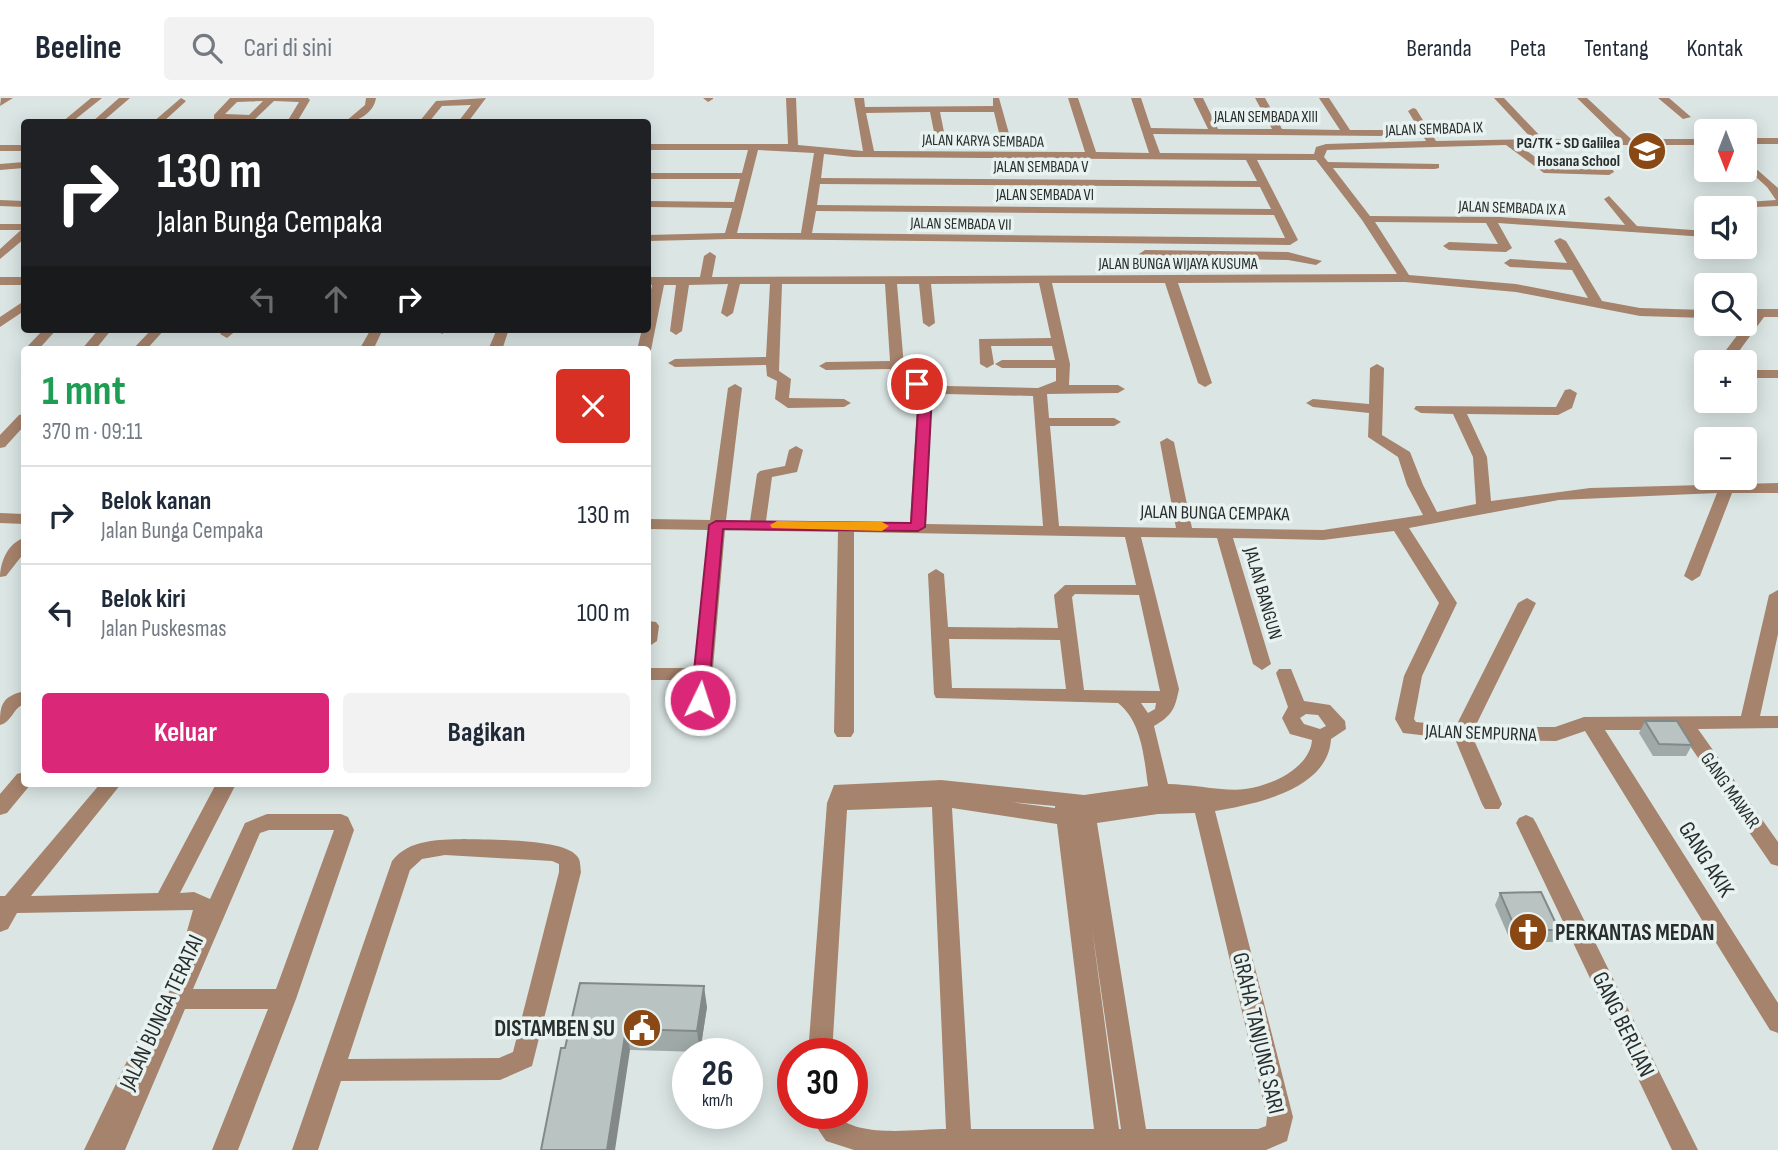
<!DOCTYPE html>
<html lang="id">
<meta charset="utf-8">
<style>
:root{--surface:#fff;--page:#f2f2f3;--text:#1f2937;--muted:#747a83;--line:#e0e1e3;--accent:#db2777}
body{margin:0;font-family:"Sofia Sans Condensed",sans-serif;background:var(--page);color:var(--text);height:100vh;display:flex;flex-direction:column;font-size:26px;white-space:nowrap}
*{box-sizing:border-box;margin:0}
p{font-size:23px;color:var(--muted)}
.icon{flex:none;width:38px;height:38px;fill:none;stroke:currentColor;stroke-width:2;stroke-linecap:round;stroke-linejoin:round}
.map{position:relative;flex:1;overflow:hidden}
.drawer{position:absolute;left:21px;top:248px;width:630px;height:441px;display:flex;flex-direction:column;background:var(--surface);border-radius:7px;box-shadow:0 4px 18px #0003}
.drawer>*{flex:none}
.top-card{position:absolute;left:21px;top:21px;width:630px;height:214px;border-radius:7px;box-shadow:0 4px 18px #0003;background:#202124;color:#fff;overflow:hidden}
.needle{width:46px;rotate:180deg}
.tools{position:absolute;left:1694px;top:21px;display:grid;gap:14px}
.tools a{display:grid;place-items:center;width:63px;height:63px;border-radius:7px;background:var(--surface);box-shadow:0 4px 18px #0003;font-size:35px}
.speed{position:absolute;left:672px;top:940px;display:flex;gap:14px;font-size:35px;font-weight:700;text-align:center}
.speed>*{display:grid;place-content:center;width:91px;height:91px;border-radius:50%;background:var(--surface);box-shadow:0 4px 18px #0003;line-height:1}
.speed small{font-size:18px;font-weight:400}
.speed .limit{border:10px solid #d22;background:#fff;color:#111}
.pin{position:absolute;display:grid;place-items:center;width:60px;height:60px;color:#fff;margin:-30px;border:4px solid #fff;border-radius:50%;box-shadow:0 2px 7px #0007}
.me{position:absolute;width:77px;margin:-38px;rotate:4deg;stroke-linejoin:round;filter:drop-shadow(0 0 5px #0008)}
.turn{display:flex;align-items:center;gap:24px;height:147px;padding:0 21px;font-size:32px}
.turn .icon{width:91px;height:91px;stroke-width:2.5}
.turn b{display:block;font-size:49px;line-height:60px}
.lanes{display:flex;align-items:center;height:66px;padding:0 21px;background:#0003;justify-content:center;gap:35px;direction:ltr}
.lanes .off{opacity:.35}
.round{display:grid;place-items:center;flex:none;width:74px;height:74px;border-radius:7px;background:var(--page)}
.headline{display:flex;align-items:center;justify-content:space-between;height:119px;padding:0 21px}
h1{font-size:42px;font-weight:700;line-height:52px;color:#1e9e55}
.primary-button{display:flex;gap:14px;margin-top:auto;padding:14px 21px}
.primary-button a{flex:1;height:80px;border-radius:7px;background:var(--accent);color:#fff;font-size:28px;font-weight:700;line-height:80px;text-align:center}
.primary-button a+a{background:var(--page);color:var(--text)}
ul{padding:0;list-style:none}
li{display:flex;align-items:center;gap:21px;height:98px;padding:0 21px;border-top:2px solid var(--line)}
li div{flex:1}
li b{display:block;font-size:26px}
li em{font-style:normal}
header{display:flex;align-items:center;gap:42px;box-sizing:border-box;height:98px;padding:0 35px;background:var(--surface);border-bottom:2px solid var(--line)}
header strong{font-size:33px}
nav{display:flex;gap:38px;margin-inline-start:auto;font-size:24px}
.search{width:490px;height:63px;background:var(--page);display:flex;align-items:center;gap:18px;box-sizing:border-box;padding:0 24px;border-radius:7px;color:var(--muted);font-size:26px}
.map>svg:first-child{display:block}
</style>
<header>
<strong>Beeline</strong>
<div class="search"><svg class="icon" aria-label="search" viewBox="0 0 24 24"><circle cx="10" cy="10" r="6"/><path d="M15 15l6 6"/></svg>Cari di sini</div>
<nav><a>Beranda</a><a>Peta</a><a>Tentang</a><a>Kontak</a></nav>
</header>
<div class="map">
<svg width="1778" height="1052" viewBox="0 0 1778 1052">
<rect width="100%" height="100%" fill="#dbe6e4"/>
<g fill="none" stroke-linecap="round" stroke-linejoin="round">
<path fill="#a6836c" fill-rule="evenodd" d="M1 0H13L0 8Z
M91 0H102L72 24H62Z
M119 0H130L102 24H92Z
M181 0 186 3 184 5 163 24H153Z
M230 0H308L310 2 297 24H287L299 4 274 3 252 24 214 21V17ZM263 3 249 17 225 16 237 4Z
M366 0H376C374 14 359 24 345 24L365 7Z
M486 0 468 24H458L471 7 442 8 429 24H419L436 3Z
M703 0H713V1L708 4Z
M786 0H796L798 47 863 53 854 0H864L865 9 993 8V0H999L1010 39 1005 42 1000 39 994 14H940L945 39 940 42 935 39 930 14 866 15 874 53 1085 54 1068 0H1078L1096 54 1149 55 1131 0H1141L1151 30 1208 31 1193 0H1203L1218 31H1272L1255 0H1265L1282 31 1340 32 1319 0H1329L1350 32H1384L1389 35 1384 38 1153 36 1160 55 1314 56 1316 49 1326 46 1426 43 1408 13 1413 10 1416 11 1436 43 1532 41 1494 0H1504L1543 41H1619L1577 0H1587L1631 41H1706V47H1519L1550 70 1613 72 1614 74 1609 77 1544 75 1506 47 1327 52 1324 59 1328 64 1439 66V70L1435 71 1333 70 1370 118 1500 119 1625 127 1604 101 1609 98 1637 128 1706 133V139L1498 125 1512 150 1506 154 1449 152 1443 148 1449 144 1498 146 1486 125 1375 124 1409 177 1516 186 1588 200 1572 172 1510 169 1504 165 1510 161 1567 165 1554 143 1560 140 1566 143 1602 203 1640 210 1706 212V220L1640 218 1516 194 1405 184 1178 185 1212 285 1205 289 1198 285 1165 185H1052L1070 266 1069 287H1118L1125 291 1118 295 1047 296 1049 320H1114L1121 324 1114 328H1050L1059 428 1176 430 1160 344 1167 340 1174 344 1192 430 1323 432 1423 417 1407 387 1398 359 1368 339 1369 315 1313 309 1306 305 1313 301 1369 306 1370 270 1377 266 1384 270 1382 337 1410 354 1423 387 1437 414 1476 406 1473 359 1453 316 1421 315 1414 311 1416 308 1556 309 1565 292 1570 291 1577 295 1572 310 1558 317 1467 316 1487 359 1491 403 1590 390 1778 385V395H1732L1700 478 1692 483 1684 478 1717 395 1559 402 1409 430 1457 505 1422 578 1414 621 1416 624 1456 628 1518 505 1527 500 1536 505 1475 629H1555L1584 619 1741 618 1769 497 1778 492V536L1760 618H1778V630L1698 631 1778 744V768L1771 766 1679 632H1605L1778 905V935L1770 932 1585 633 1556 643 1474 642 1502 706 1499 711H1485L1482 706 1455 641 1403 635 1395 621 1404 578 1439 505 1394 433 1323 442 1233 440 1271 566 1262 572 1253 566 1217 440 1141 439 1179 591C1175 610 1173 617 1154 628L1168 686C1191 686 1226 694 1245 691 1271 688 1310 670 1312 642L1290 636 1282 620 1288 609 1276 575 1279 571H1291L1304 603 1330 607 1345 623 1346 631 1331 641C1328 692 1255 706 1215 713L1293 1019 1287 1043 1266 1052H854L826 1043 807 1015H835C854 1041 915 1031 946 1031L932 709 847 712 832 956H808L827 705 834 687 941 682 1084 697 1148 688C1144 660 1142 624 1118 605L936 600 934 596 928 476 936 471 944 476 948 529 1058 530 1054 497 1065 487H1136L1125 439 854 434V634L851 639H837L834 634 838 434 725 432 708 628 705 633H691L688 628 693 582H648V570H694L709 432 648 431V421L710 422 728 290 735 286 742 290 726 422 750 423 757 376 760 373 785 368 789 352 796 348 803 352 797 374 772 379 766 423 910 425 918 291 893 286 890 271 826 272 819 268 826 264 890 263 885 186H782L779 273 791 281 789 300 844 301 851 305 844 309 788 310 775 301 777 283 767 278 766 267 675 269 668 265 675 261 766 259 770 186H740L733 215 727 219 721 215 728 186 689 187 682 233 676 237 670 233 676 187H664L651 252 648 255V252H637L642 231H648V207L652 187H648V179H700L704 158 710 154 716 158 712 179 1397 176 1362 122 1316 62H1257L1298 142 1290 147 730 141 648 143V137L725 135 732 110 648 109V103L734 104 740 81H648V75H742L748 52H648V46H788ZM758 52 814 55 801 135H737ZM824 56 853 59 1246 62 1257 83 821 80ZM820 86 1260 89 1271 111 817 107ZM816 113 1274 117 1285 140 812 135ZM1039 185 1051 240 979 241 980 266 987 270 994 266 991 248H1052L1055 262H1002L995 266 1002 270H1056V283L1038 290 946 288 939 292 946 296 1033 298 1043 428 926 426 932 291 927 284 905 280 897 186H919L923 225 929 229 935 225 931 186ZM1075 496 1139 497 1160 593 1084 592 1072 499ZM949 541 1060 542 1066 591 952 590ZM1141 605H1156L1155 611 1148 615ZM1306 616 1318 617 1326 628 1320 631 1304 626 1300 620ZM1011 704 1055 708V710ZM952 710 1057 726 1094 1031H971ZM1195 715 1267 1019 1266 1028 1258 1031H1146L1097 725 1158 716ZM1092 830 1121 1031H1119Z
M1658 0H1669L1691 19 1683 21Z
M1745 40H1778V46H1745Z
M0 47H24V53H0Z
M1745 61 1778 90V108L1756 109 1754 134 1745 138 1747 104 1776 102 1767 89 1745 69Z
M24 64V70L0 72V66Z
M0 102 24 103V109L0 108Z
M0 126H24V141L0 161V151L21 132H0Z
M1145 152 1288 154 1322 163 1316 167 1288 162 1141 159 1139 156Z
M0 179H24V187H0Z
M24 203V213L0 229V219Z
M1745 211H1778V219H1764L1731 264H1717L1751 219H1745Z
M44 231H57L38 252H24Z
M99 231H112L95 252H81Z
M152 231H165L146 252H132Z
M225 231H238L227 240 220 236Z
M371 231H383L373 252H359Z
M436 231H448V232L442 236Z
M497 231H509L502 252H488Z
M1745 272H1778V280H1745Z
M24 316V328L5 349 0 350V337L19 317Z
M0 415 24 416V426L0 425Z
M24 440V455L6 478 0 479C0 464 8 445 24 440Z
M648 523 656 524 659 528 657 543 648 549Z
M24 593V606C13 610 12 624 0 627 0 606 2 599 24 593Z
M24 674V686H31L7 715 0 717V696L17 676Z
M100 686H121L31 798 158 795 216 686H236L180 795 194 794 210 801 245 725 267 716H341L348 719 354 732 296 901 238 1052H212L268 911H185L125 1052H84L141 934 152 932 193 840 187 833 193 812 17 815 8 831 0 834V798H5ZM269 732H334L276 891H193L260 735Z
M1526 717 1533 720 1536 725 1698 1052H1672L1516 725 1519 720Z
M464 741C487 742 564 740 577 758 581 762 580 769 581 774L532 968 500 982 341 983 318 1052H292L392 763C409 741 438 742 464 741ZM445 757 552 763 559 766V774L513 954 499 960 348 961 410 772 422 761Z"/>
</g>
<path fill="#9fa9a7" d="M1645 623 1692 647 1686 658H1653L1639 635Z
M1500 795 1559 832 1554 844H1511L1495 807Z
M580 885 707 909 700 954 565 950Z"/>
<path fill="#828988" d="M704 888 707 909 700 954 697 933Z
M626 931 630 952 615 1052H607Z"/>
<path fill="#b9c4c2" stroke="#828988" stroke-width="2" d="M1645 623H1677L1692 647 1659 646Z
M1541 794 1559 832H1516L1500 795Z
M580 885 704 888 697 933 626 931 607 1052H541L561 950H565Z"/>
<path fill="#db2777" stroke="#8e194d" stroke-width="2" d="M917 283 929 285 932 296 925 429 918 433 723 431 708 602 700 608 694 606 691 602 709 427 716 423 911 425 919 296V290L911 286Z"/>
<path fill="#f59e0b" d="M777 423 882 424 889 428 882 433 772 430 770 427Z"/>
<defs>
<g id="school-disc" transform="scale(2.0125)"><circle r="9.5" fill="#8a4914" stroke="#e8f3f1"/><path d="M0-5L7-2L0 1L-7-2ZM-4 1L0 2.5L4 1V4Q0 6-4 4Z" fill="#fff"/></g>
<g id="church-disc" transform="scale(2.0125)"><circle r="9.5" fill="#8a4914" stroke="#e8f3f1"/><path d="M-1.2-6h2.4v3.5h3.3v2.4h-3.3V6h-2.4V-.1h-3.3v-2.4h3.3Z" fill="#fff"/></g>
<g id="civic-disc" transform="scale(2.0125)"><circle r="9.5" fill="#8a4914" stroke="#e8f3f1"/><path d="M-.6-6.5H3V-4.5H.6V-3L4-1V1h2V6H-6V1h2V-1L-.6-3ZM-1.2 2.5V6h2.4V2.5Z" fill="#fff"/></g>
</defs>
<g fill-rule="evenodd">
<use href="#school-disc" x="1647" y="53"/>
<use href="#church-disc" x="1528" y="834"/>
<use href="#civic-disc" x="642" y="930"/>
</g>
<g text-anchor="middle" stroke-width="7" stroke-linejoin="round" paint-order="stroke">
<g font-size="16" fill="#292d2c" stroke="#e8f3f1">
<text x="1266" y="24">JALAN SEMBADA XIII</text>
<text transform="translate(1434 30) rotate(-2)" y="6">JALAN SEMBADA IX</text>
<text transform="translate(983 42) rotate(1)" y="6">JALAN KARYA SEMBADA</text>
<text x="1041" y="74">JALAN SEMBADA V</text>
<text x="1045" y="102">JALAN SEMBADA VI</text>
<text transform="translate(1512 109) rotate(2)" y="6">JALAN SEMBADA IX A</text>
<text transform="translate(961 125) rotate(1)" y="6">JALAN SEMBADA VII</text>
<text x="1178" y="171">JALAN BUNGA WIJAYA KUSUMA</text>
</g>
<g font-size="16" font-weight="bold" fill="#292d2c" stroke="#e8f3f1" text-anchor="end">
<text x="1620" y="50">PG/TK - SD Galilea<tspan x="1620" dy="18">Hosana School</tspan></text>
</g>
<g font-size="19" fill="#292d2c" stroke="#e8f3f1">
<text transform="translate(1215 414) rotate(1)" y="7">JALAN BUNGA CEMPAKA</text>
<text transform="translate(1264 495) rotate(74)" y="7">JALAN BANGUN</text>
<text transform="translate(1481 634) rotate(2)" y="7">JALAN SEMPURNA</text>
<text transform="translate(1731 692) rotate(55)" y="7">GANG MAWAR</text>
</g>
<g font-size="23" fill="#292d2c" stroke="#e8f3f1">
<text transform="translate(1707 761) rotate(58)" y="8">GANG AKIK</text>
<text transform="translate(161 914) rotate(-65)" y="8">JALAN BUNGA TERATAI</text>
<text transform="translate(1624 926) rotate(64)" y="8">GANG BERLIAN</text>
<text transform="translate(1259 935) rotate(77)" y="8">GRAHA TANJUNG SARI</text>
</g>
<g font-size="23" font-weight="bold" fill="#292d2c" stroke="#e8f3f1" text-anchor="start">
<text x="1555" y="842">PERKANTAS MEDAN</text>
<text x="615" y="938" text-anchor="end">DISTAMBEN SU</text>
</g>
</g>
</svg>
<div class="tools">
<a><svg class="needle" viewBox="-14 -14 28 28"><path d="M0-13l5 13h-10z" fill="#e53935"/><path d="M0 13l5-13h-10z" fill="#747a83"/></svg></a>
<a><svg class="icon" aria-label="sound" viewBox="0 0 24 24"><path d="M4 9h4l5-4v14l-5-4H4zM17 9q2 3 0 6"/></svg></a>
<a><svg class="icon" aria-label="search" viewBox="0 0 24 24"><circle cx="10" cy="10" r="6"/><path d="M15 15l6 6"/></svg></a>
<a>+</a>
<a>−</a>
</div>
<div class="speed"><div>26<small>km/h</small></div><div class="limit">30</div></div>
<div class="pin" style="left:917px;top:286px;background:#d93025"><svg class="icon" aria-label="arrive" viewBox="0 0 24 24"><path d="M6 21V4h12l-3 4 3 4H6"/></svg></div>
<svg class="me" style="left:700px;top:602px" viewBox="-20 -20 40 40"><circle r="17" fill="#db2777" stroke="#fff" stroke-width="3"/><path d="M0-11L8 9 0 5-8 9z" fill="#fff"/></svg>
<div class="top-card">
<div class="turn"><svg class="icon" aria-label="right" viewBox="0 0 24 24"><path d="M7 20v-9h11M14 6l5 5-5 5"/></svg><div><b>130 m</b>Jalan Bunga Cempaka</div></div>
<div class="lanes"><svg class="icon off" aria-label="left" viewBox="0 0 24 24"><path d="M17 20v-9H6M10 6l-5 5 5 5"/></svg><svg class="icon off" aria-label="ahead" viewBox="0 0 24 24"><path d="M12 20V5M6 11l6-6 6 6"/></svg><svg class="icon" aria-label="right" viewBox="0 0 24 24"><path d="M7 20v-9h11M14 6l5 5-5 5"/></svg></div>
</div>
<section class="drawer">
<div class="headline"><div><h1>1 mnt</h1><p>370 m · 09:11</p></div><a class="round" style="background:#d93025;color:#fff"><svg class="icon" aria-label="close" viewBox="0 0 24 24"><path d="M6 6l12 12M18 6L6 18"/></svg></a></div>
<ul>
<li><svg class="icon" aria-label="right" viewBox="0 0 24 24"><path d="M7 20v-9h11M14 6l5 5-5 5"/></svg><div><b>Belok kanan</b><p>Jalan Bunga Cempaka</p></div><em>130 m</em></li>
<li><svg class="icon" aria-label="left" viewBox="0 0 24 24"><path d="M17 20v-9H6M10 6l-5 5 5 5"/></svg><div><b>Belok kiri</b><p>Jalan Puskesmas</p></div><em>100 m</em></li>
</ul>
<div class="primary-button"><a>Keluar</a><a>Bagikan</a></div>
</section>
</div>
